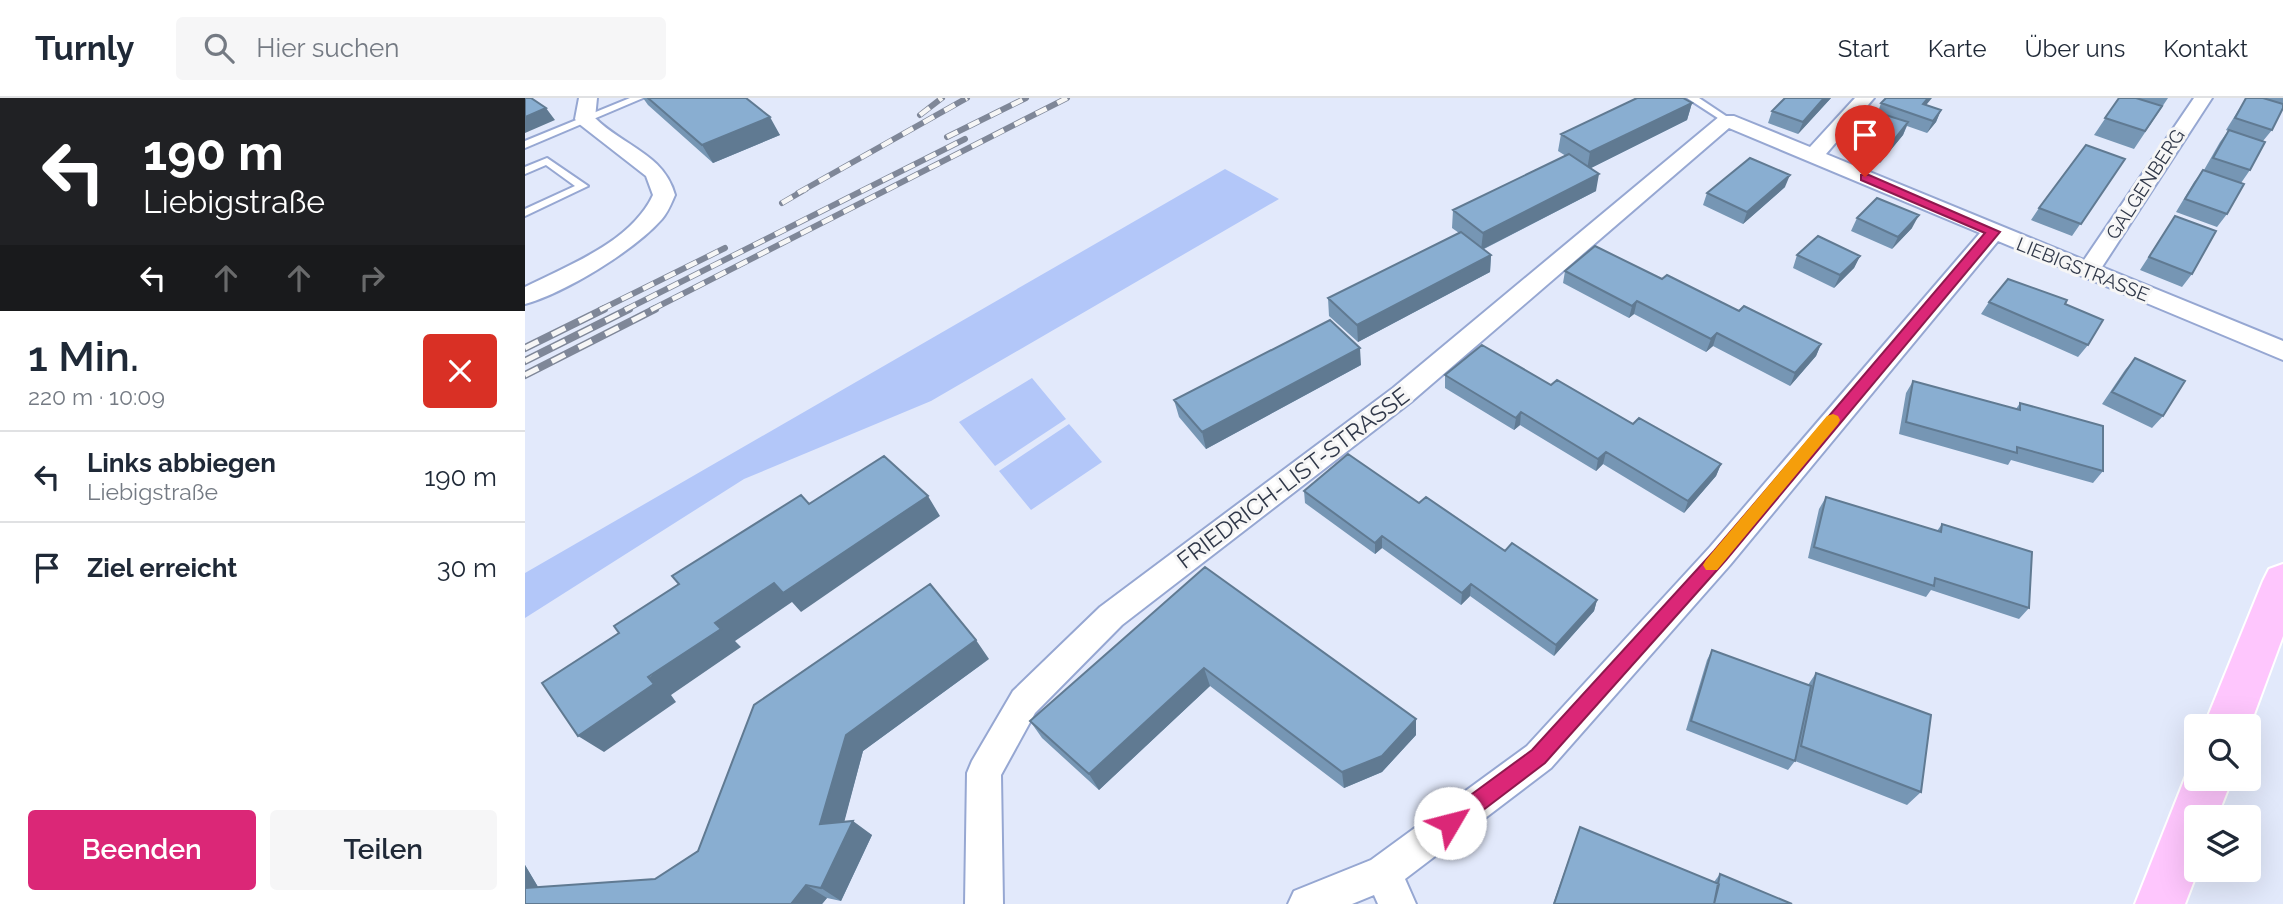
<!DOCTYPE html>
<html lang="de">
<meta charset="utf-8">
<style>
:root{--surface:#fff;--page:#f6f6f7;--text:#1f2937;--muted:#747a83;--line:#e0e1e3;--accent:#db2777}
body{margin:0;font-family:Raleway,sans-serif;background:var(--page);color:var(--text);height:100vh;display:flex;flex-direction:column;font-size:26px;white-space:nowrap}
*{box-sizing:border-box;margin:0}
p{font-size:23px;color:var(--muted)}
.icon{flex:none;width:38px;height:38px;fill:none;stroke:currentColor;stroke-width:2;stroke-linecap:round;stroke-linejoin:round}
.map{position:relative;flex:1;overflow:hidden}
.details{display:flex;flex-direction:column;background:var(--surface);width:525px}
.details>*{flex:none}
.banner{background:#202124;color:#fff;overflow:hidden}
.tools{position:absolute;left:1659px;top:616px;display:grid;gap:14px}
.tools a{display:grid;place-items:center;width:77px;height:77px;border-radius:7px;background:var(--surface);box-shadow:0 7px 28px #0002;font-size:35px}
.pin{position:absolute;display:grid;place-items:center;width:60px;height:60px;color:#fff;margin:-72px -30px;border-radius:50% 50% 50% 0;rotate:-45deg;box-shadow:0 0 7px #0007}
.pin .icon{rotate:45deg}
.me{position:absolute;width:77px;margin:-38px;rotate:53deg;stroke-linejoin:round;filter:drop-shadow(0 0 5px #0008)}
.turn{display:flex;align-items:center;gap:24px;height:147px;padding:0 28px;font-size:32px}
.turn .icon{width:91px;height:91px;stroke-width:2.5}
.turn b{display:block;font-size:49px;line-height:60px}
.lanes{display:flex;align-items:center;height:66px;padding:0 28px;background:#0003;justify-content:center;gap:35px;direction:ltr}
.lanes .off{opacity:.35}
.round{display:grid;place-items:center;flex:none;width:74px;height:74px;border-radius:7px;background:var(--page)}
.head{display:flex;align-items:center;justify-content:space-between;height:119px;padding:0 28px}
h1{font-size:42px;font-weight:600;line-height:52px}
.primary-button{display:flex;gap:14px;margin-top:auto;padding:14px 28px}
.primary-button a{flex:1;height:80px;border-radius:7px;background:var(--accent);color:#fff;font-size:28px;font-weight:600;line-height:80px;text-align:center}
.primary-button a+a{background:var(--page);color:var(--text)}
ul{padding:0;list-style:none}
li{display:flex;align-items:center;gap:21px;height:91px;padding:0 28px;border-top:2px solid var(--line)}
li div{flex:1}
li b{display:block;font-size:26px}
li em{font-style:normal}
header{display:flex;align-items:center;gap:42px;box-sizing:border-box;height:98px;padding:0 35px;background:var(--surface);border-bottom:2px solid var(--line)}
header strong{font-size:33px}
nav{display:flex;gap:38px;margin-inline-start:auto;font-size:24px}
.search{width:490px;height:63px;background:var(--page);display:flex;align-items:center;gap:18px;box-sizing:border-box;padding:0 24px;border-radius:7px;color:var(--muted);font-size:26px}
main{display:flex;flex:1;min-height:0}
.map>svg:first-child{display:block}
</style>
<header>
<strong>Turnly</strong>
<div class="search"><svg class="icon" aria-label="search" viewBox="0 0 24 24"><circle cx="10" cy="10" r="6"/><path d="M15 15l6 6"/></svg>Hier suchen</div>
<nav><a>Start</a><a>Karte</a><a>Über uns</a><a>Kontakt</a></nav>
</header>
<main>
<section class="details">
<div class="banner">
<div class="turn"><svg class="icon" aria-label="left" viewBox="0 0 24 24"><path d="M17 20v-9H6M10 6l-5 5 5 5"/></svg><div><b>190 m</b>Liebigstraße</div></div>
<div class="lanes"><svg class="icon" aria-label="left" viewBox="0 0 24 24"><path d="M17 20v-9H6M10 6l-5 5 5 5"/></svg><svg class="icon off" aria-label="ahead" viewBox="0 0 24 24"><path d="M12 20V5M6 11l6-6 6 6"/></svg><svg class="icon off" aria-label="ahead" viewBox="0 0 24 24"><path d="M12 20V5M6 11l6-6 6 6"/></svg><svg class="icon off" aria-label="right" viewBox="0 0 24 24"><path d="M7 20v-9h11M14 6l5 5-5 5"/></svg></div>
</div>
<div class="head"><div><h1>1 Min.</h1><p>220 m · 10:09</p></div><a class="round" style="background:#d93025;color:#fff"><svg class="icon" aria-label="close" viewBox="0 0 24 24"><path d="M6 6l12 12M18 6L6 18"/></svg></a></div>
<ul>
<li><svg class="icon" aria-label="left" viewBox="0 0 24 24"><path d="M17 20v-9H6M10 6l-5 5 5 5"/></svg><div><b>Links abbiegen</b><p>Liebigstraße</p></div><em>190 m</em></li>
<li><svg class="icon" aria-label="arrive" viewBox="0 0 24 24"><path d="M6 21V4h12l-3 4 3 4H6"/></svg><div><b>Ziel erreicht</b></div><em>30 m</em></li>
</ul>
<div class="primary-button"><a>Beenden</a><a>Teilen</a></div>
</section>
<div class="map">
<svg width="1758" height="806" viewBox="0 0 1758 806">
<rect width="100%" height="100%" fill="#e2e9fb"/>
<path fill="#b3c7f9" d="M700 71 754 101 406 303 219 381 0 520V475Z
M507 280 541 321 470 368 434 324Z
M544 326 577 364 506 412 474 373Z"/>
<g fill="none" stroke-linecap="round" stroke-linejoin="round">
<g stroke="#96a7d2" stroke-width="4">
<path id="service" d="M105 0H118L0 50V43Z
M1162 0H1174L1207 22 1199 24Z
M22 60 63 88 0 118V111L50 88 21 67 0 76V69Z"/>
</g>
<g stroke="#96a7d2" stroke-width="4">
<path id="minor" d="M54 0H72L70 20C98 48 139 56 150 97 146 106 143 114 137 121 110 152 40 195 0 206V189C44 167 106 144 128 97L121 78 53 25 50 21Z
M1330 0H1349L1301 56 1559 162 1669 0H1687L1577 169 1758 243V262L1473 143 1205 467 1026 670 880 781 891 806H853L849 797 827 806H763L769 793 846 762 1002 648 1185 449 1455 135 1204 30 886 304 597 527 510 615 476 677 478 806H440L442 675 447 663 488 593 575 509 868 290 1195 18H1209L1285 49Z"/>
</g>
<g stroke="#fff" stroke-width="4">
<path id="primary" d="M1758 466V538L1724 630 1679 628 1738 483 1744 471Z
M1671 663V681H1707L1692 719H1671L1673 772 1660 806H1610L1666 665Z"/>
</g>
<use href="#service" fill="#fff" fill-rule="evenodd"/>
<use href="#minor" fill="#fff" fill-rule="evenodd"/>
<use href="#primary" fill="#fec6fd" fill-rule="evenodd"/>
<g stroke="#7f8798" stroke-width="6">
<path id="rail-far1" d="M395 17 417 0
M422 39 501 0
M273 95 442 0
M257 105 281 91
M75 212 200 150
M100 212 440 41
M126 212 542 0"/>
</g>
<g stroke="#7f8798" stroke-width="8">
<path id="rail" d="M0 250 79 211
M0 263 104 211
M0 277 130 211"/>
</g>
<use href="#rail-far1" stroke="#f6f6f6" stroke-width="4.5" stroke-dasharray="12" stroke-linecap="butt"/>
<use href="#rail" stroke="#f6f6f6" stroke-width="5" stroke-dasharray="15" stroke-linecap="butt"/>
</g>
<path fill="#7696b4" d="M118 0H221L255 37 188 65 123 7Z
M1260 0H1306L1273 36 1243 25 1247 13Z
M1594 0H1643L1609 51 1569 37Z
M1721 0H1758V10L1747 32 1738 43 1725 72 1716 85 1702 116 1692 129 1651 114 1669 84 1679 72 1695 44 1703 33 1701 32Z
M1167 5 1162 22 1066 70 1071 93 959 151 966 157 965 174 833 244 804 218 803 200 934 135 927 130 928 112 1041 58 1033 53 1036 36Z
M1356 5 1402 7 1416 12 1411 24 1402 35 1382 28 1378 37 1355 65 1319 52 1324 40 1353 14Z
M1600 61 1547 138 1506 122 1514 110Z
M1260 89 1218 126 1178 107 1182 95Z
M1650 118 1667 176 1657 189 1615 172Z
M1332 120 1387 130 1367 151 1326 133Z
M1272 157 1335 158 1329 170 1309 190 1268 170Z
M1040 173 1137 181 1296 246 1291 258 1265 288 1188 248 1181 254 1109 216 1104 220 1038 185Z
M1464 204 1540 206 1563 247 1553 259 1456 216Z
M1610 260 1638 318 1627 330 1577 306 1600 272Z
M836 267 681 351 654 319 649 302Z
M920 277 1026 287 1196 366 1191 378 1159 415 1078 366 1071 373 995 327 989 332 920 290Z
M1388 283 1491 311 1495 305 1578 373 1568 385 1486 362 1483 367 1374 336 1381 295Z
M779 393 894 405 1072 502 1069 513 1029 558 945 498 936 507 857 450 850 456 780 405Z
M1301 399 1412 433 1417 426 1504 510 1494 521 1406 492 1401 499 1283 460 1294 411Z
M680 469 891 637 857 674 819 690 685 588 574 692 517 640 505 623Z
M1187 552 1283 587 1291 575 1396 694 1382 707 1270 663 1263 672 1161 632 1182 562Z
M464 561 338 653 319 723 347 737 316 803 302 800 297 806H0V767L13 789 130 781Z
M1055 729 1189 784 1195 776 1267 806H1028Z"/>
<path fill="#607a92" d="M1299 0H1306L1273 36 1278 24Z
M1403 0H1407L1392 18 1398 6Z
M1167 5 1162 22 1062 72 1065 54Z
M21 10 30 22 0 35V19Z
M1416 12 1411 24 1402 35 1408 23Z
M245 19 255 37 188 65 177 47Z
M1383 24 1378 37 1355 65 1360 53Z
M1074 76 1071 93 956 152 958 135Z
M1265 77 1260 89 1218 126 1222 114Z
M1394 117 1387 130 1367 151 1373 139Z
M966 157 965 174 833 244 832 227Z
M1335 158 1329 170 1309 190 1315 177Z
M1112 203 1109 216 1104 220 1107 208Z
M1192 235 1188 248 1181 254 1186 241Z
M1296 246 1291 258 1265 288 1270 275Z
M835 250 836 267 681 351 677 334Z
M996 314 995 327 989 332 991 320Z
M1081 354 1078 366 1071 373 1073 361Z
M1196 366 1191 378 1159 415 1163 403Z
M403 398 415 418 276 514 267 504 210 543 216 549 146 597 151 604 79 654 53 638 190 525 249 485Z
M857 438V450L850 456V445Z
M946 486 945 498 936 507 937 495Z
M1072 502 1069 513 1029 558 1031 547Z
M451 542 464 561 338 653 315 740 295 726 321 637Z
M679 570 685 588 574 692 564 676Z
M891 621V637L857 674 819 690 817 674Z
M328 723 347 737 316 803 296 790Z
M0 767 22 804 0 795Z
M281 787 302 800 297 806H266Z"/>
<path fill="#89aed1" stroke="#607a92" stroke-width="2" d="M0 0H6L21 10 0 19Z
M123 0H221L245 19 177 47Z
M1112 0H1158L1167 5 1065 54 1036 36Z
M1260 0H1299L1278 24 1247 13Z
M1361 0H1403L1398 6 1416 12 1408 23 1356 5Z
M1594 0H1611L1637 8 1620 33 1580 20Z
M1721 0H1738L1758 6V10L1747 32 1710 20Z
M1348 13 1383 24 1360 53 1324 40Z
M1704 32 1740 44 1725 72 1688 60Z
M1561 47 1600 61 1556 126 1514 110Z
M1044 56 1074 76 958 135 928 112Z
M1225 60 1265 77 1222 114 1182 95Z
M1678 72 1719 86 1702 116 1660 101Z
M1352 100 1394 117 1373 139 1332 120Z
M1650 118 1691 133 1667 176 1624 159Z
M936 134 966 157 832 227 803 200Z
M1293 138 1335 158 1315 177 1272 157Z
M1070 148 1137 181 1142 177 1214 213 1219 208 1296 246 1270 275 1192 235 1186 241 1112 203 1107 208 1040 173Z
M1483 181 1542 202 1540 206 1578 222 1563 247 1464 204Z
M805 222 835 250 677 334 649 302Z
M957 247 1026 287 1032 282 1108 326 1114 320 1196 366 1163 403 1081 354 1073 361 996 314 991 320 920 277Z
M1610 260 1660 283 1638 318 1587 294Z
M1388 283 1495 312V305L1578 328V373L1492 349V355L1381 324Z
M823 356 894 405 901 399 980 453 987 445 1072 502 1031 547 946 486 937 495 857 438 850 445 779 393Z
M359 358 403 398 258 495 249 485 190 525 196 531 123 579 129 586 53 638 17 585 94 535 89 528 154 486 147 478 276 397 284 406Z
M1301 399 1416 434 1417 426 1507 454 1504 510 1410 480 1409 488 1289 449Z
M680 469 891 621 857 658 817 674 679 570 564 676 505 623Z
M405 486 451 542 321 637 295 726 328 723 296 790 281 787 266 806H0V790L130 781 173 753 229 607Z
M1187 552 1286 588 1270 663 1166 623Z
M1291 575 1406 617 1396 694 1276 648Z
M1055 729 1194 786 1189 806H1029Z
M1195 776 1267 806H1189Z"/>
<path fill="#db2777" stroke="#8e194d" stroke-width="2" d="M1336 77H1344L1475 134 1201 462 1020 665 932 732 925 735 917 732 915 725 917 718 1007 652 1189 453 1460 135 1336 82Z"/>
<path fill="#f59e0b" d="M1308 316 1313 318 1315 322 1313 326 1192 472H1181L1178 467 1181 462 1302 318Z"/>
<g text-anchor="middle" stroke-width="6" stroke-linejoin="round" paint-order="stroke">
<g font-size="19" fill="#303849" stroke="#f6f6f6">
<text transform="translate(1620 86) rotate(-57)" y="7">GALGENBERG</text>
<text transform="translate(1558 171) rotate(22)" y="7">LIEBIGSTRASSE</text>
</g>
<g font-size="23" fill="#303849" stroke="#f6f6f6">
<text transform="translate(768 380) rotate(-37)" y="8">FRIEDRICH-LIST-STRASSE</text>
</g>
</g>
</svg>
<div class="tools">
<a><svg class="icon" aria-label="search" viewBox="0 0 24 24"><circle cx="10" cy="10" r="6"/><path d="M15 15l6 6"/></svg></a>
<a><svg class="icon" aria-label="layers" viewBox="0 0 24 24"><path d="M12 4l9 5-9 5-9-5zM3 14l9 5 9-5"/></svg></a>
</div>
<div class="pin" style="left:1340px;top:79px;background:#d93025"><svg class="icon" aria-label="arrive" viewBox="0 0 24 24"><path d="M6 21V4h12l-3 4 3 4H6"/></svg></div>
<svg class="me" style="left:925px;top:725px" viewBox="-20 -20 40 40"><circle r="19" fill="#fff"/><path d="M0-13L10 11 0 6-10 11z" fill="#db2777"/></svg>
</div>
</main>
